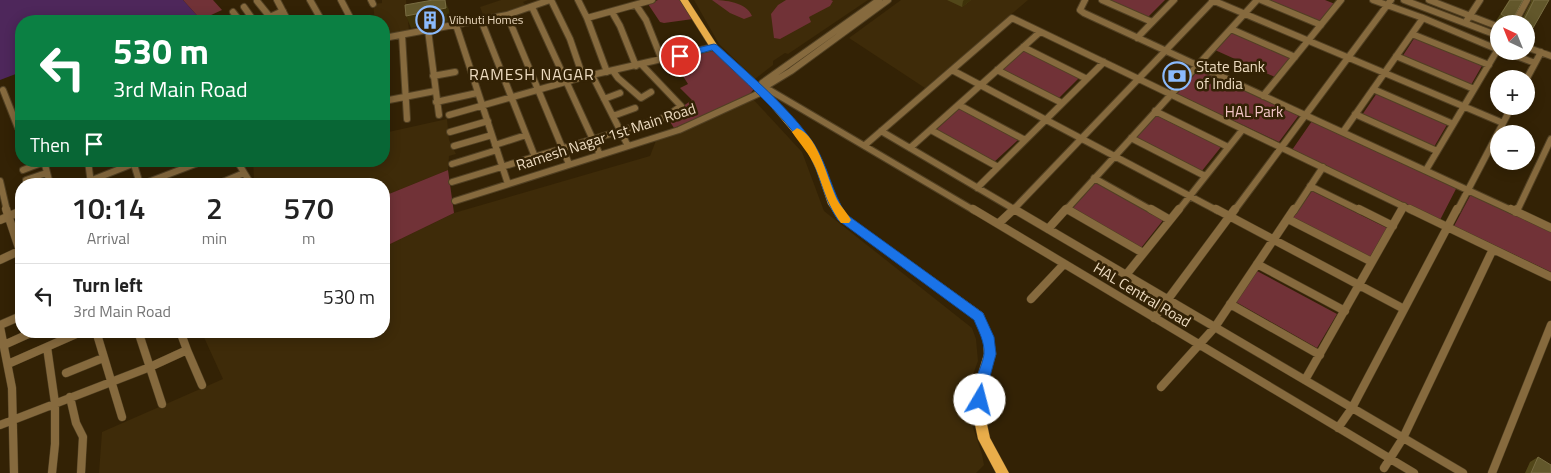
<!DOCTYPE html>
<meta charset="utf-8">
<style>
:root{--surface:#fff;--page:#f2f2f2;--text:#222;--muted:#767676;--line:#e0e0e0}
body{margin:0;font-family:"Titillium Web",sans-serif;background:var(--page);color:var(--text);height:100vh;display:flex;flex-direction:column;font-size:19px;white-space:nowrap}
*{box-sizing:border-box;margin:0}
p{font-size:16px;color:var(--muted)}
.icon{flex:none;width:28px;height:28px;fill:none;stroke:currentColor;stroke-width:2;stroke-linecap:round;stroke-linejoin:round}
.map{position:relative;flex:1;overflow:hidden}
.panel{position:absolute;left:15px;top:178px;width:375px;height:160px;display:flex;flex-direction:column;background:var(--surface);border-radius:20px;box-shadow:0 2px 12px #0003}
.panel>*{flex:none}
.top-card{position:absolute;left:15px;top:15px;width:375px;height:152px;border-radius:20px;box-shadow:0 2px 12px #0003;background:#0b8043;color:#fff;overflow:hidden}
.needle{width:32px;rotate:317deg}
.controls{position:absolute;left:1490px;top:15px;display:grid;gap:10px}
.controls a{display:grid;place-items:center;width:45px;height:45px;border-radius:50%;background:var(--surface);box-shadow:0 2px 12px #0003;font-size:25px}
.pin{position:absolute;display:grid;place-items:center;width:42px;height:42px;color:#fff;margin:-21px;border:2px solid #fff;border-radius:50%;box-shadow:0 1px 5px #0007}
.me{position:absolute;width:55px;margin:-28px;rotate:8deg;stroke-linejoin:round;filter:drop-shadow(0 0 4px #0008)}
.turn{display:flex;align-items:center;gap:18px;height:105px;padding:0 15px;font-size:22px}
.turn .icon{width:65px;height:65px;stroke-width:2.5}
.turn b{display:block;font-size:35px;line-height:42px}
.then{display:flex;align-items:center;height:48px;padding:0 15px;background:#0003;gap:10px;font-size:19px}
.eta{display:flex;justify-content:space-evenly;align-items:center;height:85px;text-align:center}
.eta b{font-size:30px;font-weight:600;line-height:35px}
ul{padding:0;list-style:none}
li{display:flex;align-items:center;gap:15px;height:65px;padding:0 15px;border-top:1px solid var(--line)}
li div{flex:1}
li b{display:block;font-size:19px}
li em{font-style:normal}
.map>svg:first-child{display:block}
</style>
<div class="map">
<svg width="1551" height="473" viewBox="0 0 1551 473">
<rect width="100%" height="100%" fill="#332205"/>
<path fill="#3e2b09" d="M382 0H406L409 31 384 36V21H375L373 4 382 3Z
M501 0H528L523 2 526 6 484 17 480 7Z
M694 0H868L788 54 785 53 773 61V65L755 79 719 44Z
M901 0H1028L925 88 849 38Z
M753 99 802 152 824 211 972 328 976 339 978 361 971 380 969 416 982 454 984 465 976 473H99L102 432 223 379 202 333 205 331H384V247L454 213 650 156 657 138Z
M447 119 449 140 456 154 449 156 448 170 384 196V184H281L254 180 253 161H384V133Z"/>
<path fill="#713237" d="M183 0H213L222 10 209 16 213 21H202Z
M658 0H681L693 19 664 23 660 22 648 4Z
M712 0C725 0 746 2 752 16L744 19 730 13Z
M786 0H831L833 1 830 6 809 17 811 22 780 39 774 38 771 14 778 5Z
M1106 0H1165L1147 18Z
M1267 0H1325L1335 4 1321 22Z
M1232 31 1294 57 1277 78 1215 50Z
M1415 37 1483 64 1471 85 1402 57Z
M711 49 754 89 747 97 674 128 667 117 692 100 680 88 688 84 681 73 687 70 680 58 682 55Z
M1024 50 1080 77 1058 99 1001 70Z
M1199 70 1299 115 1279 142 1177 94Z
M1377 93 1448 123 1434 147 1362 115Z
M961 107 1019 139 993 163 936 130Z
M1156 115 1221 147 1201 172 1136 138Z
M1312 121 1457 187 1440 220 1292 150Z
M448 170 454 213 384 247V196Z
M1096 182 1164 219 1141 248 1072 209Z
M1312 191 1387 228 1370 257 1293 218Z
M1471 194 1551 231V272L1454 226Z
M1257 271 1337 314 1317 348 1236 302Z"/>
<path fill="#4e275b" d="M0 0H183L202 21H21V72L0 80Z"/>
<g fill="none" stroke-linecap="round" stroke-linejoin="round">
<g stroke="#514023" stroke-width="8">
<path id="minor-far1" d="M277 0 288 21
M310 0 322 21
M341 0 352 21
M371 0 373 4
M551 0 570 39 583 77
M578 0 587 18 607 72
M1085 0 1080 10 1084 13 1513 211
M1102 0 1152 22
M1212 0 1503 123
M1261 0 1321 25
M1373 0 1423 18 1499 50
M1404 0 1499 36
M1429 0 1499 27
M257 1 270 17
M636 5 646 20 662 60
M244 7 254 21
M532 7 600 155
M233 12 240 21
M612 12 620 26 636 66
M507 15 569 164
M587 18 652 0
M481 20 535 157
M1467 20 1480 0
M225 21H229
M261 21 283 11
M1514 24 1527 0
M456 25 508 184
M1231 29 1295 57
M428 30 439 115
M1412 34 1489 65
M402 35 407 119
M384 38 507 15 550 0
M1137 38 1174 0
M1023 47 1087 79
M1526 47 1551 56
M1503 51 1535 63
M1396 56 1474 89
M952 70 1218 211
M997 70 1062 103
M613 71 618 78 641 98 651 92
M592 75 628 146
M433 76 455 72
M1526 80 1541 52
M763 88 791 71 888 0
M766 88 975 211
M759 89 762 83 879 0
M1373 89 1453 124
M3 90 18 128H21
M1263 96 1341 0
M604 99 620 93
M384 101 435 91
M436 102 477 93
M959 105 1025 140
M1155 111 1228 147
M1355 114 1437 151
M449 115 583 77 714 47
M613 116 635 108
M931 130 998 167
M881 131 1017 211
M450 132 488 121
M1343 132 1423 18
M1131 138 1205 176
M495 145 526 135
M865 145 1012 18 1413 211
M454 146 492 135
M910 148 1040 32
M44 161 50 184
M88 161 91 184
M133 161 140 184
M237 161 251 184
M452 164 497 150
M23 170 44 162
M1426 170 1498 49
M1094 178 1153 211
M26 180 46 173
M0 181 7 211
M452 182 666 117 681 106 642 65
M82 184 140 161
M143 184 203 161
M218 184 244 173
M1310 186 1361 211
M977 188 1104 62
M455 201 679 130 762 92
M1066 209 1069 211
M1012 211 1214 0
M1065 211 1257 0
M1178 211 1243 129
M1234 211 1391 0
M1294 211 1323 167
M1401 211 1404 206
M1457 211 1512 106
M1517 211 1551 139"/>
</g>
<g stroke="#514023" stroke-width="9">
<path id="minor" d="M6 209 21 254
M973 209 1414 473
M1014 209 1463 473
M1067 209 1143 253
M1151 209 1170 220
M1216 209 1404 309
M1359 209 1393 226
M1410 209 1551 277
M1511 209 1551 228
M1516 212 1517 209
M1288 219 1372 262
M0 220 21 211
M998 224 1014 209
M1048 229 1066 209
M0 260 21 250
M1257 264 1345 311
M1126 275 1179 209
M1031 299 1064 264
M1230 304 1320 355
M1154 318 1235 209
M0 325 21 316
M0 327 12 388 14 473
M96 331 122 417
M138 331 162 404
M4 345 35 331
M47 347 55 403V444L52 473
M187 350 202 385
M8 364 83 331
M66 373 103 358
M1305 380 1402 209
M1161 387 1215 327 1294 209
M70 397 76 423 83 437 81 473
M0 425 150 367 187 350 180 331
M1338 428 1352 408 1457 209
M1384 468 1403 438 1493 249
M1492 473 1551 325"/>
</g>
<g stroke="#514023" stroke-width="1">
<path id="major" d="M680 0H688L717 45 773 98 813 144 826 169 837 203 845 214 983 313 993 337 996 354 987 384 985 415 990 438 1009 473H996L978 439 973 415 975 384 984 354 983 337 975 319 839 220 828 204 816 169 806 148 767 102 711 49Z"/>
</g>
<use href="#minor-far1" stroke="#866a3e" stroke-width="6"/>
<use href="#minor" stroke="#866a3e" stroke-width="8"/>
<use href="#major" fill="#e9ad4a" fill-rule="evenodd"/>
</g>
<path fill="#524719" d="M947 0H971L962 7Z
M1509 0H1523L1515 15V20L1517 22 1521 21 1531 2V0H1549L1533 28 1527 35 1526 34V24H1501L1496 21Z
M1538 457 1551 473H1525L1530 462Z"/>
<path fill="#3e3209" d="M445 0 449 10 450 21 411 28 406 16Z
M964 0H971L962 7 963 1Z"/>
<path fill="#62572b" stroke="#786c42" d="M433 0H445L446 8 406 16 405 5Z
M1510 0H1523L1515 15V20L1517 22 1524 20 1534 0H1549L1533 28 1526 26V24H1519L1511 21 1501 14Z
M1538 457 1551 465V473H1531Z"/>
<path fill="#1a73e8" stroke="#114b97" d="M714 44 717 45C749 74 790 108 814 144 828 166 832 193 846 214L983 313 994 337 996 354 988 384 985 404 980 405 976 404C968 387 982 370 984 354 985 342 978 330 974 320L838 220C822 197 820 169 805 147 779 111 744 81 712 50L680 59 675 56 676 53Z"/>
<path fill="#f59e0b" d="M797 128C820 136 828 185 839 203 843 209 848 214 851 220L849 223H841C826 202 825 191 816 169 810 154 800 144 792 132Z"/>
<defs>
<g id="building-ring" transform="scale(1.4375)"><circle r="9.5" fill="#332205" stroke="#8bbafc" stroke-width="1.5"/><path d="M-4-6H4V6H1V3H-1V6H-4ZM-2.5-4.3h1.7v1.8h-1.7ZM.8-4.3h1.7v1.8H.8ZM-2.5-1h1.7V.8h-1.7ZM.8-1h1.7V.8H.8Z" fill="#8bbafc"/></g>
<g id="bank-ring" transform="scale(1.4375)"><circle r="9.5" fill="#332205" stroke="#8bbafc" stroke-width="1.5"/><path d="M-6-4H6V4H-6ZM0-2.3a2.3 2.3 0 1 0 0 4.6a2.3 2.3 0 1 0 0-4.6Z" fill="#8bbafc"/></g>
</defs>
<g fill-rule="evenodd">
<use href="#building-ring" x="430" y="20"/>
<use href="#bank-ring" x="1177" y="76"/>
</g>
<g text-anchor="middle" stroke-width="5" stroke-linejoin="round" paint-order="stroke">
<g font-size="12" fill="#eddbc0" stroke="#332205" text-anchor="start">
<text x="449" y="24">Vibhuti Homes</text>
</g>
<g font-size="15" fill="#eddbc0" stroke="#332205" text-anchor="start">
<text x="1196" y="72">State Bank<tspan x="1196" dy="17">of India</tspan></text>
</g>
<g font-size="15" fill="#f4c7c8" stroke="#332205">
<text x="1254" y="117">HAL Park</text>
</g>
<g font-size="15" fill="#eddbc0" stroke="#332205">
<text transform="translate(606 137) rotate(-18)" y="5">Ramesh Nagar 1st Main Road</text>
<text transform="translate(1142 295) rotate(31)" y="5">HAL Central Road</text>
</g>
<g font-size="16" letter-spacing="1" fill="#eddbc0" stroke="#332205">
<text x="532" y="80">RAMESH NAGAR</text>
</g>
</g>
</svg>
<div class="controls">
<a><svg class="needle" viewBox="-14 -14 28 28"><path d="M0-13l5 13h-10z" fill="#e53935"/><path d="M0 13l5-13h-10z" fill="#767676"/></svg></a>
<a>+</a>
<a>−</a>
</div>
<div class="pin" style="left:680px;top:56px;background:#d93025"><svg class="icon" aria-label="arrive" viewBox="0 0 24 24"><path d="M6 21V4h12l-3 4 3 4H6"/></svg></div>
<svg class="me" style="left:980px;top:400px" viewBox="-20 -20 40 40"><circle r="19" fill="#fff"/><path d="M0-13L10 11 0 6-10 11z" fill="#1a73e8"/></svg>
<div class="top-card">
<div class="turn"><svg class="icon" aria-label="left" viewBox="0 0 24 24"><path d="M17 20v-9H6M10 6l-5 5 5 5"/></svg><div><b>530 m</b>3rd Main Road</div></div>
<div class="then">Then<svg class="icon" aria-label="arrive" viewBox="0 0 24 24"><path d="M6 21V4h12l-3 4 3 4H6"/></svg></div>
</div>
<section class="panel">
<div class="eta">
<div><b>10:14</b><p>Arrival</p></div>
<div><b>2</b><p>min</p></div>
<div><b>570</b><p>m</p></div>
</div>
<ul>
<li><svg class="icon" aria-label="left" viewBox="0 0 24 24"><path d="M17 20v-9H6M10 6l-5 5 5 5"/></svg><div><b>Turn left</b><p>3rd Main Road</p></div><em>530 m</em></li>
</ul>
</section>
</div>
